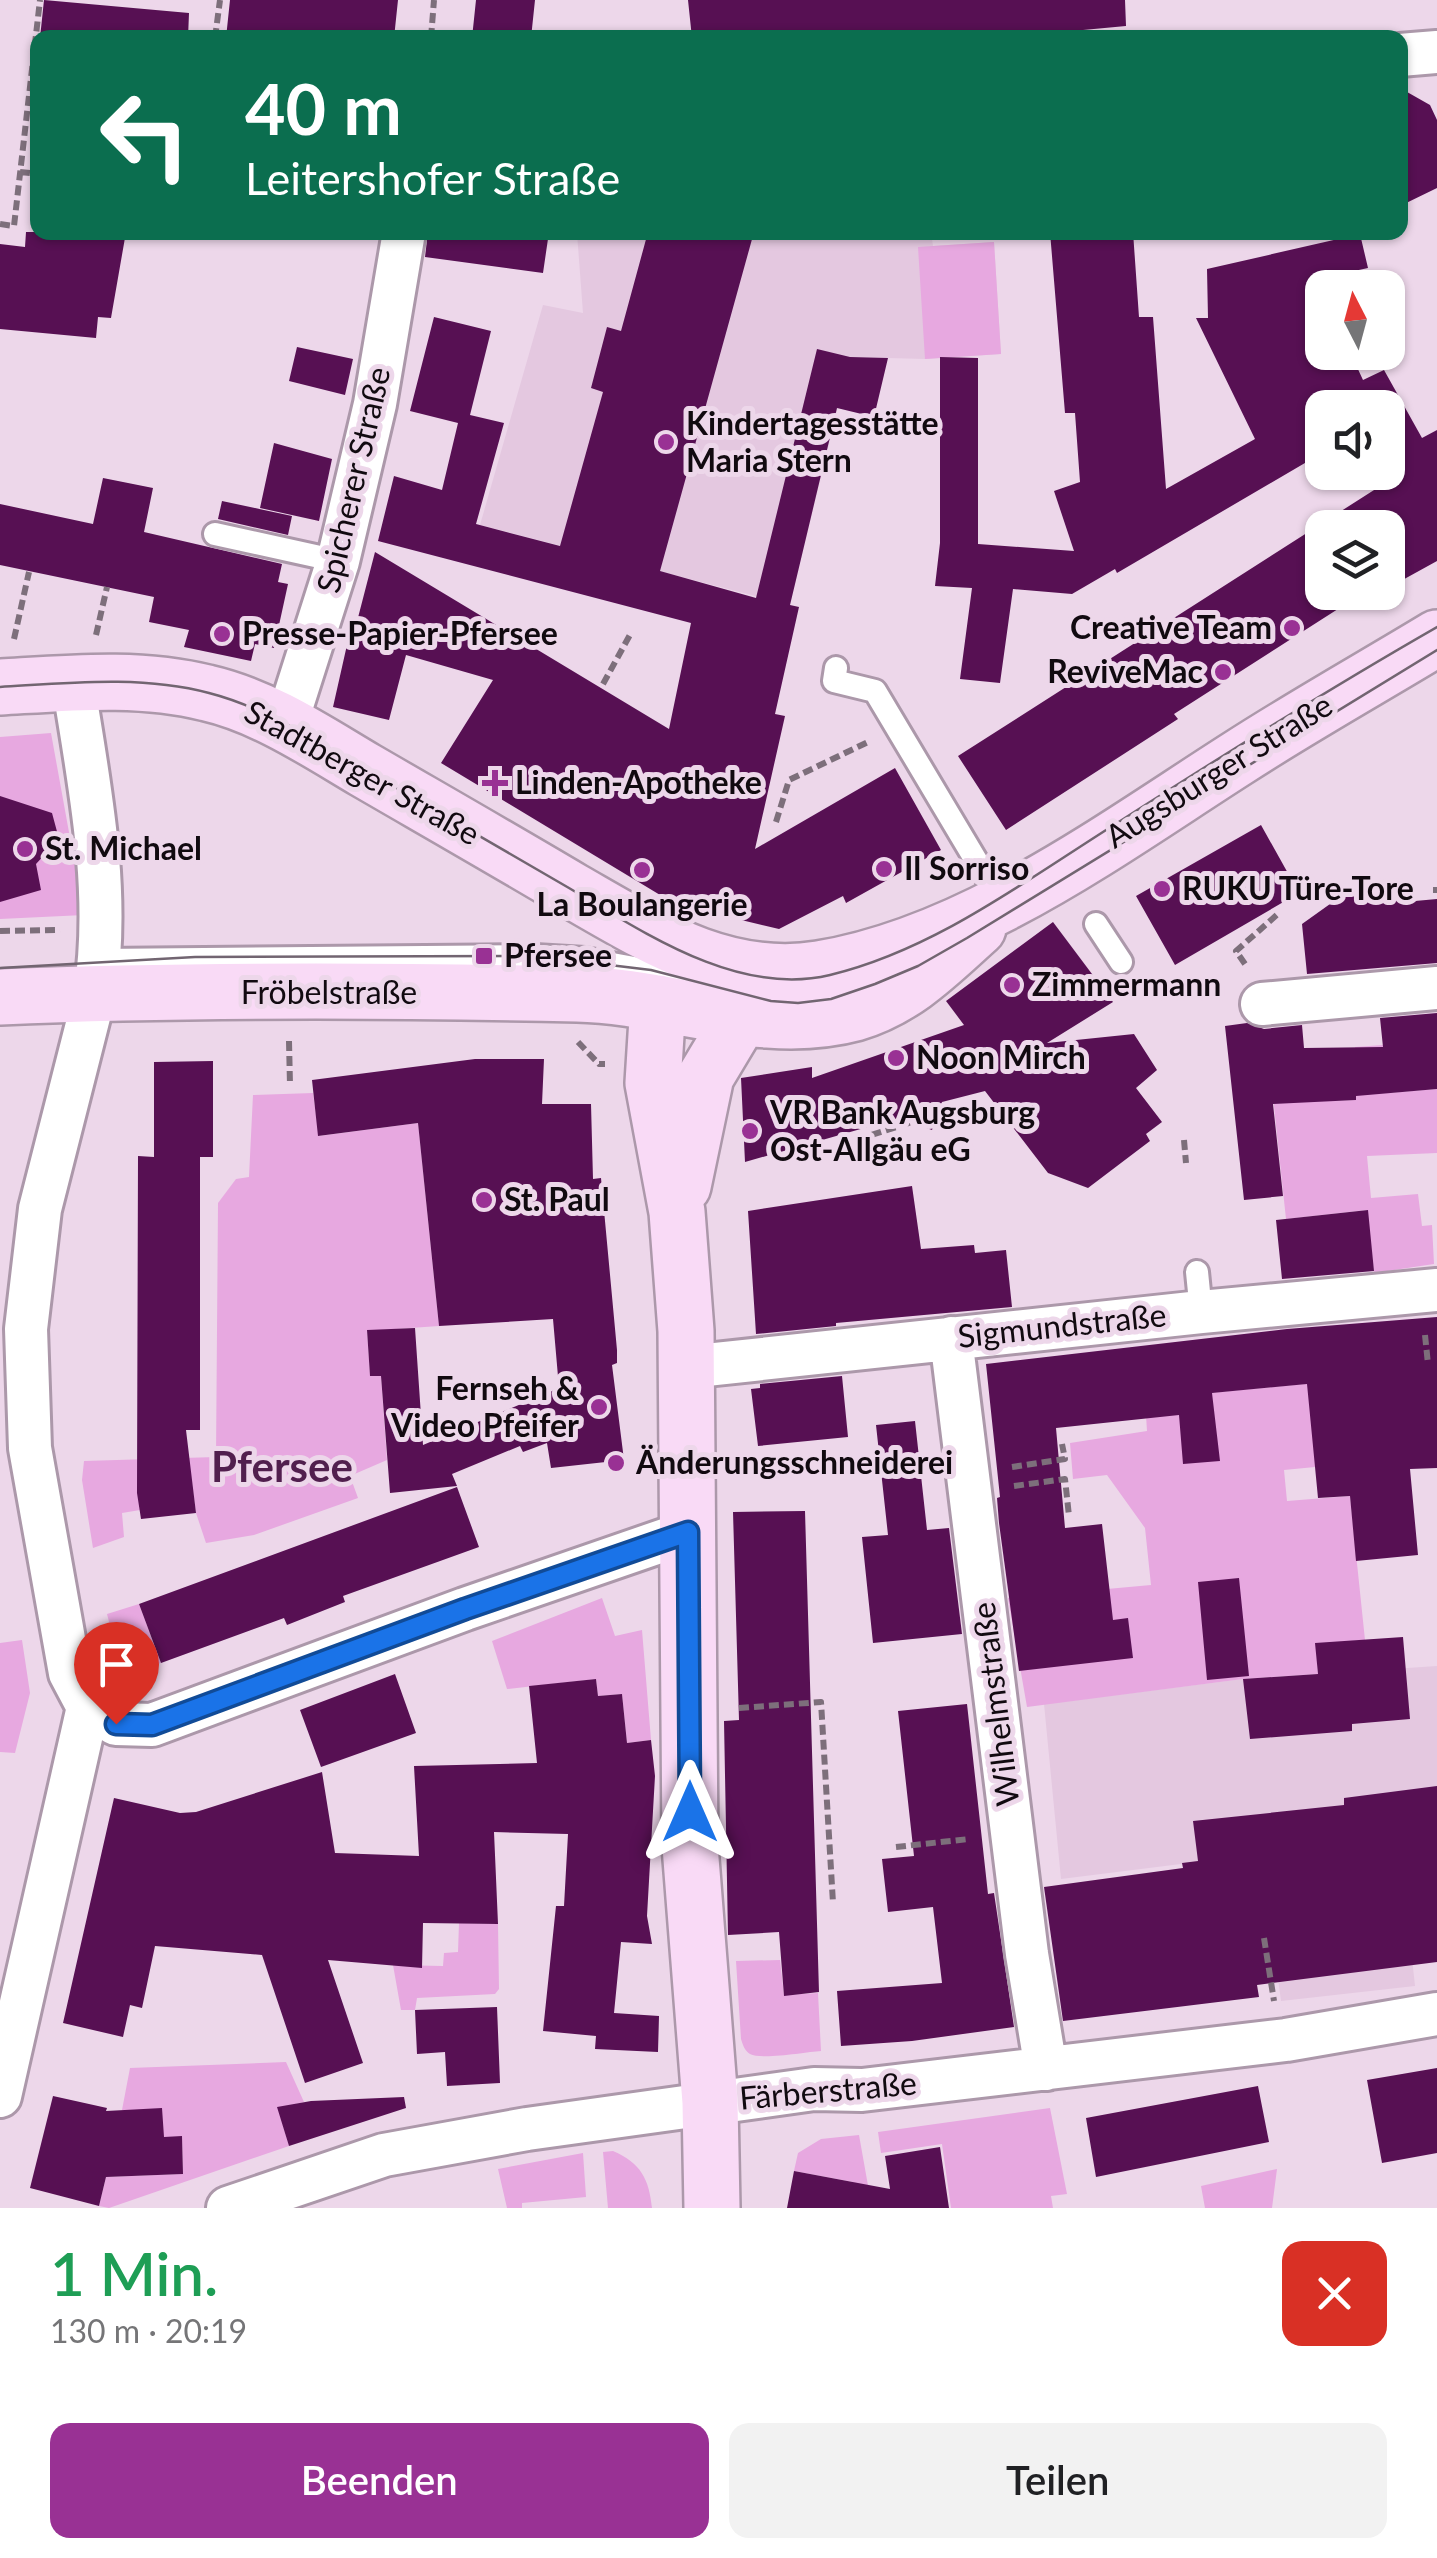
<!DOCTYPE html>
<html lang="de">
<meta charset="utf-8">
<style>
:root{--surface:#fff;--page:#f2f2f2;--text:#202124;--muted:#757577;--accent:#993194}
body{margin:0;font-family:Lato,sans-serif;background:var(--page);color:var(--text);height:100vh;display:flex;flex-direction:column;font-size:38px;white-space:nowrap}
*{box-sizing:border-box;margin:0}
p{font-size:32px;color:var(--muted)}
.icon{flex:none;width:55px;height:55px;fill:none;stroke:currentColor;stroke-width:2;stroke-linecap:round;stroke-linejoin:round}
.map{position:relative;height:2208px;overflow:hidden}
.drawer{display:flex;flex-direction:column;background:var(--surface);flex:1}
.drawer>*{flex:none}
.top-card{position:absolute;left:30px;top:30px;width:1378px;height:210px;border-radius:20px;box-shadow:0 2px 8px #0004;background:#0b6e4f;color:#fff;overflow:hidden}
.needle{width:65px;rotate:354deg}
.buttons{position:absolute;left:1305px;top:270px;display:grid;gap:20px}
.buttons a{display:grid;place-items:center;width:100px;height:100px;border-radius:20px;background:var(--surface);box-shadow:0 2px 8px #0004;font-size:50px}
.pin{position:absolute;display:grid;place-items:center;width:85px;height:85px;color:#fff;margin:-102px -42px;border-radius:50% 50% 50% 0;rotate:-45deg;box-shadow:0 0 10px #0007}
.pin .icon{rotate:45deg}
.me{position:absolute;width:110px;margin:-55px;rotate:0deg;stroke-linejoin:round;filter:drop-shadow(0 0 8px #0008)}
.turn{display:flex;align-items:center;gap:35px;height:210px;padding:0 50px;font-size:45px}
.turn .icon{width:130px;height:130px;stroke-width:2.5}
.turn b{display:block;font-size:70px;line-height:85px}
.round{display:grid;place-items:center;flex:none;width:105px;height:105px;border-radius:20px;background:var(--page)}
.summary{display:flex;align-items:center;justify-content:space-between;height:170px;padding:0 50px}
h1{font-size:60px;font-weight:600;line-height:75px;color:#1e9e55}
.primary-button{display:flex;gap:20px;margin-top:auto;padding:20px 50px}
.primary-button a{flex:1;height:115px;border-radius:20px;background:var(--accent);color:#fff;font-size:40px;font-weight:600;line-height:115px;text-align:center}
.primary-button a+a{background:var(--page);color:var(--text)}
.map>svg:first-child{display:block}
</style>
<div class="map">
<svg width="1437" height="2208" viewBox="0 0 1437 2208">
<rect width="100%" height="100%" fill="#edd7ea"/>
<path fill="#e4c8e0" d="M931 232 933 246 994 242 1001 354 925 359 850 357 790 605 480 525 543 305 583 313 577 233Z
M1437 1666V1832L1399 1837 1415 1986 1281 2001 1261 1854 1061 1879 1044 1704 1243 1679Z"/>
<path fill="#e7a8e0" d="M994 242 1001 354 925 359 918 247Z
M51 733 84 915 0 919V737Z
M1383 1045 1387 1093 1437 1089V1153L1367 1156 1371 1198 1418 1194 1422 1226 1432 1225 1434 1264 1374 1273 1367 1210 1286 1219 1272 1088 1329 1082 1331 1101 1356 1100 1355 1047Z
M313 1093 319 1136 418 1123 439 1326 367 1331 370 1375 381 1376 387 1460 350 1476 358 1498 254 1535 206 1543 196 1513 191 1476 137 1482 140 1510 122 1513 124 1537 93 1548 82 1480 84 1461 216 1457 218 1203 236 1179 249 1177 253 1095Z
M1326 1382 1315 1467 1284 1470 1287 1501 1350 1496 1365 1640 1316 1644 1318 1674 1243 1679 1027 1707 1008 1598 1151 1585 1145 1528 1107 1475 1073 1479 1070 1443 1147 1431 1145 1399Z
M602 1598 615 1636 642 1630 651 1740 627 1743 622 1694 598 1696 596 1679 507 1689 492 1641Z
M139 1604 161 1663 138 1670 125 1669 119 1661 107 1614Z
M22 1640 30 1693 15 1753 0 1752V1643Z
M459 1923 498 1924 499 1989 495 1994 417 1998 415 2010H401L393 1965 443 1966 444 1953 458 1952Z
M780 1960 784 1995 818 1993 821 2051C806 2052 762 2060 750 2054 744 2050 743 2045 741 2039L736 1961Z
M286 2062 304 2102 278 2108 289 2146 109 2208 99 2206 106 2177 183 2174 182 2137H164L122 2110 130 2068Z
M1050 2108 1067 2194 1051 2196 1053 2208H951L942 2144 881 2153 878 2132Z
M859 2135 872 2208 853 2182 794 2171 798 2153 821 2139Z
M613 2151C641 2163 649 2179 652 2208H608L603 2152Z
M583 2153 586 2197 522 2203V2208H507L498 2169Z
M1277 2169 1272 2208H1205L1201 2186Z"/>
<path fill="#571053" d="M44 0 189 13 188 38H40Z
M230 0H398L394 38H226Z
M476 0H535L531 38H472Z
M688 0H1125L1126 26 998 38H692Z
M1400 88 1430 105 1437 120V188L1400 206Z
M26 232H126L111 318 98 317 96 338 0 329V244L25 247Z
M428 232H549L543 273 425 257Z
M648 232H754L660 571 756 598 817 349 850 357 888 358 874 417 837 408 790 605 799 607 775 714 785 716 755 849 895 768 941 850 846 903 843 896 779 929 675 904 441 763 493 680 406 655 389 720 333 707 349 636 353 637 375 552 669 729 691 623 378 541 394 476 442 490 458 423 410 411 434 317 491 331 470 415 504 423 476 524 560 546 603 392 591 388 607 327 621 331Z
M1050 232H1133L1139 317H1153L1166 489 1255 439 1196 318H1208L1207 269 1360 234 1368 268 1322 278V352H1350L1363 380 1384 370 1422 438 1437 430V561L1388 588V528H1322V592H1379L1355 605 1352 600 1174 714 1178 719 1006 830 958 756 1385 483 1378 472H1388V408H1322V453L1117 573 1115 569 1072 594 1013 589 1000 683 960 679 972 588 935 586 940 543V357L978 358V544L1074 551 1054 491 1080 482 1075 413H1065Z
M297 347 353 359 345 395 289 381Z
M274 443 332 459 319 521 260 508Z
M103 478 153 488 144 532 282 564 278 582 288 584 274 648 255 644 251 661 184 647 189 630 149 622 154 597 0 565V504L93 524Z
M222 501 292 516 288 535 218 519Z
M0 796 52 813 59 839 36 864 41 890 0 902Z
M1261 825 1299 893 1175 965 1136 896Z
M1401 880 1404 902 1437 899V963L1307 974 1302 924 1358 884Z
M1053 922 1113 1002 1047 1043 1134 1034 1157 1070 1136 1088 1162 1122 1146 1134 1150 1141 1088 1188 1048 1173 985 1091 942 1102 932 1130 899 1118 745 1162 741 1078 812 1067V1078L964 1025 946 1001Z
M1437 1013V1089L1356 1096V1100L1273 1104 1283 1196 1244 1200 1225 1026 1247 1023 1264 1029 1302 1025 1304 1048 1383 1047 1380 1018Z
M475 1059H544L542 1104H591L593 1179 601 1178 617 1350V1363L612 1365 624 1460 551 1468 547 1443 523 1452 520 1446 452 1474 457 1486 390 1493 381 1376H370L367 1330 415 1328 423 1445 559 1388 553 1319 439 1326 418 1123 318 1136 312 1080Z
M213 1061V1157H200V1430H186L196 1513 141 1519 137 1493 138 1156 154 1157V1062Z
M912 1186 921 1249 974 1245 975 1253 1006 1250 1012 1307 836 1323V1326L756 1334 748 1211Z
M1368 1210 1374 1271 1282 1279 1276 1220Z
M1437 1317V1468L1410 1469 1418 1555 1356 1561 1350 1496 1318 1498 1307 1384 1212 1393 1220 1461 1183 1464 1179 1415 1056 1428 1065 1528 1102 1524 1113 1620 1128 1618 1133 1658 1019 1671 999 1523 997 1498 1000 1497 986 1364 1287 1329Z
M842 1376 848 1437 758 1446 751 1389 760 1388V1384Z
M915 1421 927 1530 949 1528 962 1634 873 1643 862 1537 888 1535 876 1425Z
M457 1487 479 1547 343 1596 345 1602 287 1625 284 1618 161 1663 139 1604Z
M805 1511 819 1992 784 1996 779 1932 728 1935 724 1721 739 1720 733 1512Z
M1239 1578 1249 1676 1207 1680 1198 1582Z
M1403 1637 1410 1719 1352 1724V1731L1250 1739 1243 1679 1318 1674 1315 1643Z
M395 1674 416 1733 321 1767 300 1710Z
M596 1679 598 1696 622 1694 627 1743 651 1740 655 1776 647 1916 652 1944 621 1942 614 2013 659 2016 658 2052 595 2049 596 2036 543 2031 556 1906H564L568 1834 494 1832 498 1924 423 1923 422 1968 328 1960 363 2063 305 2083 262 1955 155 1946 142 2008 130 2005 123 2037 63 2023 114 1798 180 1813 196 1812 322 1772 335 1853 419 1856 414 1766 537 1763 529 1686Z
M967 1704 988 1894 994 1893 1014 2027 912 2041 841 2046 837 1991 942 1983 933 1907 888 1912 882 1859 914 1856 898 1711Z
M1437 1786V1962L1257 1985 1259 1997 1063 2021 1044 1887 1183 1868 1182 1863 1198 1861 1193 1821 1344 1805V1798Z
M497 2007 500 2083 447 2086 445 2052 417 2054 415 2010Z
M1437 2068V2153L1382 2163 1367 2080Z
M1258 2086 1269 2142 1096 2177 1086 2118Z
M53 2096 107 2108 106 2111 162 2108 164 2137 182 2136 183 2174 106 2177 99 2206 30 2188Z
M404 2097 406 2108 289 2146 277 2107 311 2101Z
M940 2147 949 2208H787L794 2171 890 2189 885 2156Z"/>
<g fill="none" stroke-linecap="round" stroke-linejoin="round">
<g stroke="#ac98aa" stroke-width="28">
<path id="lane" d="M215 534 338 561
M836 668 834 681 875 691 1002 904
M1096 924 1121 962
M100 960 535 956 585 959 699 980
M1197 1272 1201 1312"/>
</g>
<g stroke="#ac98aa" stroke-width="48">
<path id="street" d="M1400 55 1437 52
M73 682C89 784 111 890 95 993L40 1209 26 1329 30 1448 70 1673 88 1707 116 1724 152 1725 465 1609 688 1532
M286 724 338 561 375 404 404 232
M1262 1004 1437 988
M951 1338 1027 1954 1046 2069
M687 1367 1201 1312 1437 1290
M0 2096 88 1707
M228 2208 384 2155 527 2129 814 2089 862 2090 1286 2040 1437 2014"/>
</g>
<g stroke="#ac98aa" stroke-width="60">
<path id="secondary" d="M0 687C69 683 140 676 207 693 264 706 316 741 365 770 434 810 504 850 573 891 650 935 725 984 819 969 971 944 1111 839 1238 758 1303 716 1371 678 1437 638
M0 997C192 989 385 990 577 994 669 996 763 1038 855 1013 906 998 940 962 978 928
M658 1003 653 1083 677 1212 686 1331 690 1846 710 2102 712 2208
M683 1186 706 1076 742 1016"/>
</g>
<path stroke="#7d6f7b" stroke-width="6" stroke-dasharray="10 5" stroke-linecap="butt" d="M215 38 220 0
M431 38 434 0
M20 172 38 174
M0 224 14 226 40 0
M96 635 107 587
M14 639 29 572
M603 684 631 633
M776 822 789 780 870 741
M1433 890H1437
M0 931 60 930
M1245 964 1236 951 1279 913
M289 1041 290 1085
M578 1042 599 1064H605
M1184 1140 1186 1163
M843 1144 912 1122
M1425 1335 1428 1364
M1012 1467 1065 1459 1062 1444
M1014 1486 1065 1479 1069 1516
M739 1708 821 1702 833 1903
M896 1847 969 1839
M1264 1938 1274 2001"/>
<use href="#lane" stroke="#fff" stroke-width="22"/>
<use href="#street" stroke="#fff" stroke-width="42"/>
<use href="#secondary" stroke="#f9daf6" stroke-width="55"/>
<path stroke="#726571" stroke-width="2.5" d="M0 687C68 683 141 675 209 693 268 708 322 745 374 775 439 813 504 851 569 888 645 933 738 997 830 975 934 950 1025 881 1114 825 1220 757 1327 690 1437 627
M0 968 195 957 535 956 651 970 771 1001 798 1003 831 999 875 984 918 966 967 938 1437 650"/>
</g>
<g fill="none" stroke-linecap="round" stroke-linejoin="round">
<g stroke="#114b97" stroke-width="25">
<path id="route" d="M116 1724 152 1725 465 1609 688 1532 690 1812"/>
</g>
<use href="#route" stroke="#1a73e8" stroke-width="18"/>
</g>
<g fill="#993194" stroke="#edd7ea" stroke-width="4">
<circle cx="666" cy="442" r="10"/>
<circle cx="1292" cy="628" r="10"/>
<circle cx="222" cy="634" r="10"/>
<circle cx="1223" cy="672" r="10"/>
<path d="M490 768h10v10h10v10h-10v10h-10v-10h-10v-10h10z"/>
<circle cx="25" cy="849" r="10"/>
<circle cx="884" cy="869" r="10"/>
<circle cx="642" cy="870" r="10"/>
<circle cx="1162" cy="889" r="10"/>
<rect x="474" y="946" width="20" height="20" rx="5"/>
<circle cx="1012" cy="985" r="10"/>
<circle cx="896" cy="1058" r="10"/>
<circle cx="750" cy="1131" r="10"/>
<circle cx="484" cy="1200" r="10"/>
<circle cx="599" cy="1407" r="10"/>
<circle cx="616" cy="1463" r="10"/>
</g>
<g text-anchor="middle" stroke-width="10" stroke-linejoin="round" paint-order="stroke">
<g font-size="32" font-weight="bold" fill="#110a10" stroke="#edd7ea" text-anchor="start">
<text x="686" y="435">Kindertagesstätte<tspan x="686" dy="37">Maria Stern</tspan></text>
<text x="1272" y="639" text-anchor="end">Creative Team</text>
<text x="242" y="645">Presse-Papier-Pfersee</text>
<text x="1203" y="683" text-anchor="end">ReviveMac</text>
<text x="515" y="794">Linden-Apotheke</text>
<text x="45" y="860">St. Michael</text>
<text x="904" y="880">Il Sorriso</text>
<text x="1182" y="900">RUKU Türe-Tore</text>
<text x="642" y="916" text-anchor="middle">La Boulangerie</text>
<text x="504" y="967">Pfersee</text>
<text x="1032" y="996">Zimmermann</text>
<text x="916" y="1069">Noon Mirch</text>
<text x="770" y="1124">VR Bank Augsburg<tspan x="770" dy="37">Ost-Allgäu eG</tspan></text>
<text x="504" y="1211">St. Paul</text>
<text x="579" y="1400" text-anchor="end">Fernseh &amp;<tspan x="579" dy="37">Video Pfeifer</tspan></text>
<text x="636" y="1474">Änderungsschneiderei</text>
</g>
<g font-size="32" fill="#110a10" stroke="#edd7ea">
<text transform="translate(354 480) rotate(-77)" y="11">Spicherer Straße</text>
<text transform="translate(1219 771) rotate(-32)" y="11">Augsburger Straße</text>
<text transform="translate(362 773) rotate(29)" y="11">Stadtberger Straße</text>
<text x="329" y="1004">Fröbelstraße</text>
<text transform="translate(1062 1326) rotate(-6)" y="11">Sigmundstraße</text>
<text transform="translate(996 1704) rotate(-97)" y="11">Wilhelmstraße</text>
<text transform="translate(828 2091) rotate(-5)" y="11">Färberstraße</text>
</g>
<g font-size="42" font-weight="bold" fill="#511f4e" stroke="#edd7ea">
<text x="282" y="1482">Pfersee</text>
</g>
</g>
</svg>
<div class="buttons">
<a><svg class="needle" viewBox="-14 -14 28 28"><path d="M0-13l5 13h-10z" fill="#e53935"/><path d="M0 13l5-13h-10z" fill="#757577"/></svg></a>
<a><svg class="icon" aria-label="sound" viewBox="0 0 24 24"><path d="M4 9h4l5-4v14l-5-4H4zM17 9q2 3 0 6"/></svg></a>
<a><svg class="icon" aria-label="layers" viewBox="0 0 24 24"><path d="M12 4l9 5-9 5-9-5zM3 14l9 5 9-5"/></svg></a>
</div>
<div class="pin" style="left:116px;top:1724px;background:#d93025"><svg class="icon" aria-label="arrive" viewBox="0 0 24 24"><path d="M6 21V4h12l-3 4 3 4H6"/></svg></div>
<svg class="me" style="left:690px;top:1812px" viewBox="-20 -20 40 40"><path d="M0-17L14 15 0 8-14 15z" fill="#1a73e8" stroke="#fff" stroke-width="4"/></svg>
<div class="top-card">
<div class="turn"><svg class="icon" aria-label="left" viewBox="0 0 24 24"><path d="M17 20v-9H6M10 6l-5 5 5 5"/></svg><div><b>40 m</b>Leitershofer Straße</div></div>
</div>
</div>
<section class="drawer">
<div class="summary"><div><h1>1 Min.</h1><p>130 m · 20:19</p></div><a class="round" style="background:#d93025;color:#fff"><svg class="icon" aria-label="close" viewBox="0 0 24 24"><path d="M6 6l12 12M18 6L6 18"/></svg></a></div>
<div class="primary-button"><a>Beenden</a><a>Teilen</a></div>
</section>
